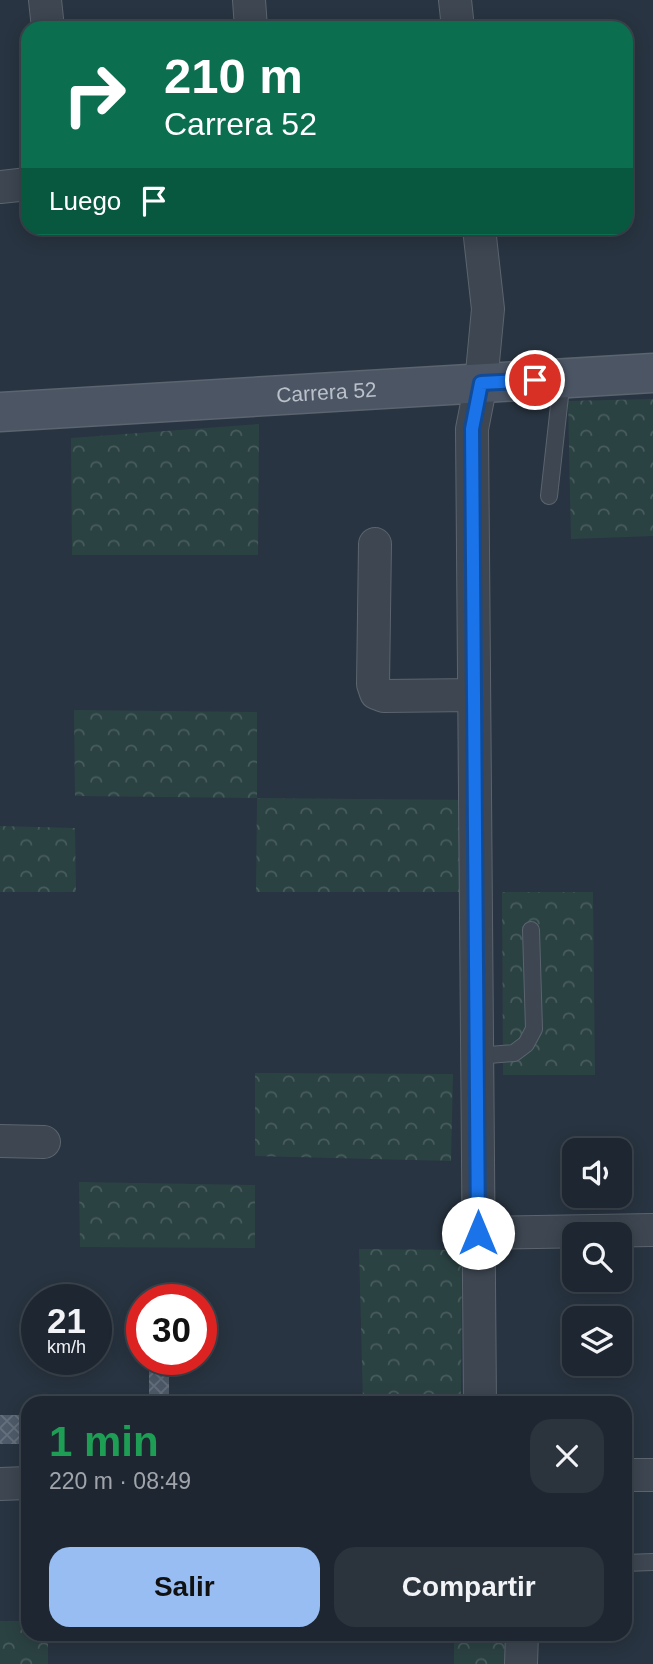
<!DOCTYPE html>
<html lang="es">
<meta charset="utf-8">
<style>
:root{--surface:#1e2731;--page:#2b333d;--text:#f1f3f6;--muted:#a1a5ab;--line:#3c444d;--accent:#97bdf3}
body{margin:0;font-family:Arial,sans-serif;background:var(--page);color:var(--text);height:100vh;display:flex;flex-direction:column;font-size:26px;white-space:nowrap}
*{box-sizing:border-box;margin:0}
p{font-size:23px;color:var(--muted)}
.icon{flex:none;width:38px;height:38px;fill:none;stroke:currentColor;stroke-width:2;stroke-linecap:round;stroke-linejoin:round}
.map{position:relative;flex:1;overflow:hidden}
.side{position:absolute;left:21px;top:1396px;width:611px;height:245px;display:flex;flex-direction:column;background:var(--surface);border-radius:21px;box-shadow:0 4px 18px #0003,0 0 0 2px var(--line)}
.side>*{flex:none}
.guide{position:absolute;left:21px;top:21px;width:612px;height:214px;border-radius:21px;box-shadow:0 4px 18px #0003,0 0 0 2px var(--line);background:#0b6e4f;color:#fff;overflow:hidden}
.fabs{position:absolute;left:562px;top:1138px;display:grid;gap:14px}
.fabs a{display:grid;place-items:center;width:70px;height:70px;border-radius:14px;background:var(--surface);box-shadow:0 4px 18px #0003,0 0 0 2px var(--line);font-size:35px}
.speed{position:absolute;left:21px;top:1284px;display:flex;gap:14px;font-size:35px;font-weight:700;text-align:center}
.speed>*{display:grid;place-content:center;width:91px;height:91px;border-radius:50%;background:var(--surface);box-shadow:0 4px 18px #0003,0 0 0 2px var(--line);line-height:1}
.speed small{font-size:18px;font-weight:400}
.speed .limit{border:10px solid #d22;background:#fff;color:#111}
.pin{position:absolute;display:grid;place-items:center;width:60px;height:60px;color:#fff;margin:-30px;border:4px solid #fff;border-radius:50%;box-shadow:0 2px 7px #0007}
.me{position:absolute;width:77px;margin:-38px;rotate:0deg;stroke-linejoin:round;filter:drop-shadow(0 0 5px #0008)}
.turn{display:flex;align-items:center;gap:24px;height:147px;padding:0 28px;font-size:32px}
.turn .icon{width:91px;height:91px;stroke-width:2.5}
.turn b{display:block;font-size:49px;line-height:60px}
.then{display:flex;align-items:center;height:66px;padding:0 28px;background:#0003;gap:14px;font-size:26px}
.round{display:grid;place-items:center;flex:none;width:74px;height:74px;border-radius:21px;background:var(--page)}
.headline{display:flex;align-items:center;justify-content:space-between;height:119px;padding:0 28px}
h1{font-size:42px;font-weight:700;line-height:52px;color:#1e9e55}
.primary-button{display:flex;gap:14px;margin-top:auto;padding:14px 28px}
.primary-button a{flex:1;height:80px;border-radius:21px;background:var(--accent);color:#111;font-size:28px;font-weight:700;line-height:80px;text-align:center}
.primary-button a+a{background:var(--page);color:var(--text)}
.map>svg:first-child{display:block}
</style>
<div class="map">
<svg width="653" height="1664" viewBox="0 0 653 1664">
<defs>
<pattern id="park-crowns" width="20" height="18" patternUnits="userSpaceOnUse" patternTransform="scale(1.75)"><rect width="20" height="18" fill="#2b4243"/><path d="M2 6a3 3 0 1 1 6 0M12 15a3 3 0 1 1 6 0" fill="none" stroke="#485c5d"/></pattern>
<pattern id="building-cross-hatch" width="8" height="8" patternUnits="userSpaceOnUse" patternTransform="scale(1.75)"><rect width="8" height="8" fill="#4f5b6a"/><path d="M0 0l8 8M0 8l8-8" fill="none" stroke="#66717e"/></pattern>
</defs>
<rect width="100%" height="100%" fill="#283441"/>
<path fill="url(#park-crowns)" d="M653 399V536L571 539 568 401Z
M259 424 258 555H72L71 438Z
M74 710 257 712V798L475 800 476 892H256L257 798 75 796Z
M0 826 75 828 76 892H0Z
M502 892H593L595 1075H503Z
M255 1073 453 1074 451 1161 255 1156Z
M79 1182 255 1185V1248L80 1247Z
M359 1249 462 1250 461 1403H363Z
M0 1621H28V1634L48 1635V1664H0Z
M454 1635H522L521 1664H454Z"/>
<path fill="url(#building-cross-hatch)" d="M149 1360H169V1404H149Z
M0 1415H28V1444H0Z"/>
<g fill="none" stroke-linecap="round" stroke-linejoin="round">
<g stroke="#5b646f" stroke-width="18">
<path id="lane" d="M549 496 562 378
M477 1056 514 1053 526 1044 534 1029 531 930
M625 1563 653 1562"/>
</g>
<g stroke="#5b646f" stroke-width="34">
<path id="street" d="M45 0 48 28
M249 0 251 28
M455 0 458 28
M0 187 28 184
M479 228 488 309 481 383 472 429 480 1404
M375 544 373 684 376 693 384 696 474 695
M0 1141 44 1142
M478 1233 652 1230
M625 1475H653
M0 1484 28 1483
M521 1664 522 1634"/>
</g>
<g stroke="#5b646f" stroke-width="41">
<g id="secondary">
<path id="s1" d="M0 412 653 373"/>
</g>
</g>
<use href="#lane" stroke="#3d4651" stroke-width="16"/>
<use href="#street" stroke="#3d4651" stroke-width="32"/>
<use href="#secondary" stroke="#4b5564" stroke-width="38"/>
</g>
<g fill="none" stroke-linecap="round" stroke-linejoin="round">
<g stroke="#114b97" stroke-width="18">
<path id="route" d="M478 1233 472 429 481 383 535 380"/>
</g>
<use href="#route" stroke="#1a73e8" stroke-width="12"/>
</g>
<g text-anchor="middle" stroke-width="7" stroke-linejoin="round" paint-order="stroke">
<g font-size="21" fill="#bac1cb" stroke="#212b37">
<text dy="7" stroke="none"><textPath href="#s1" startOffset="327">Carrera 52</textPath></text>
</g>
</g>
</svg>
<div class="fabs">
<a><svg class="icon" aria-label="sound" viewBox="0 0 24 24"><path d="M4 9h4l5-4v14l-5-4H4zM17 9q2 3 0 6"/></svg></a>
<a><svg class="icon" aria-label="search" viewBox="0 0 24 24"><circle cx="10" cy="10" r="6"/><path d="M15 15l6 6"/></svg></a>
<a><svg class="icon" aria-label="layers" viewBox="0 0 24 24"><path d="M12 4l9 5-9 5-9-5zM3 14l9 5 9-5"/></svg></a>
</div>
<div class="speed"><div>21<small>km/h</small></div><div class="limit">30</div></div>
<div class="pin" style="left:535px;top:380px;background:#d93025"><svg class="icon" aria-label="arrive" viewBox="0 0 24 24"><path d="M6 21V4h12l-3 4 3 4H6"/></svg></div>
<svg class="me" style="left:478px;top:1233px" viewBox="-20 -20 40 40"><circle r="19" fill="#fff"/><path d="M0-13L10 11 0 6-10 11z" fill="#1a73e8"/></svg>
<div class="guide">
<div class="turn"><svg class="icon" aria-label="right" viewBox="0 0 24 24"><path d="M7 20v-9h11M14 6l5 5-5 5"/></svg><div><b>210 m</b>Carrera 52</div></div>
<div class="then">Luego<svg class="icon" aria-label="arrive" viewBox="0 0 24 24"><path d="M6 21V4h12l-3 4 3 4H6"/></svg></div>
</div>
<section class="side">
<div class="headline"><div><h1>1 min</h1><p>220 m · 08:49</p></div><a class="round"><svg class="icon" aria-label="close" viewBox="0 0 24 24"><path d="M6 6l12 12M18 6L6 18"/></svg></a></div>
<div class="primary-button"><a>Salir</a><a>Compartir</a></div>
</section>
</div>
